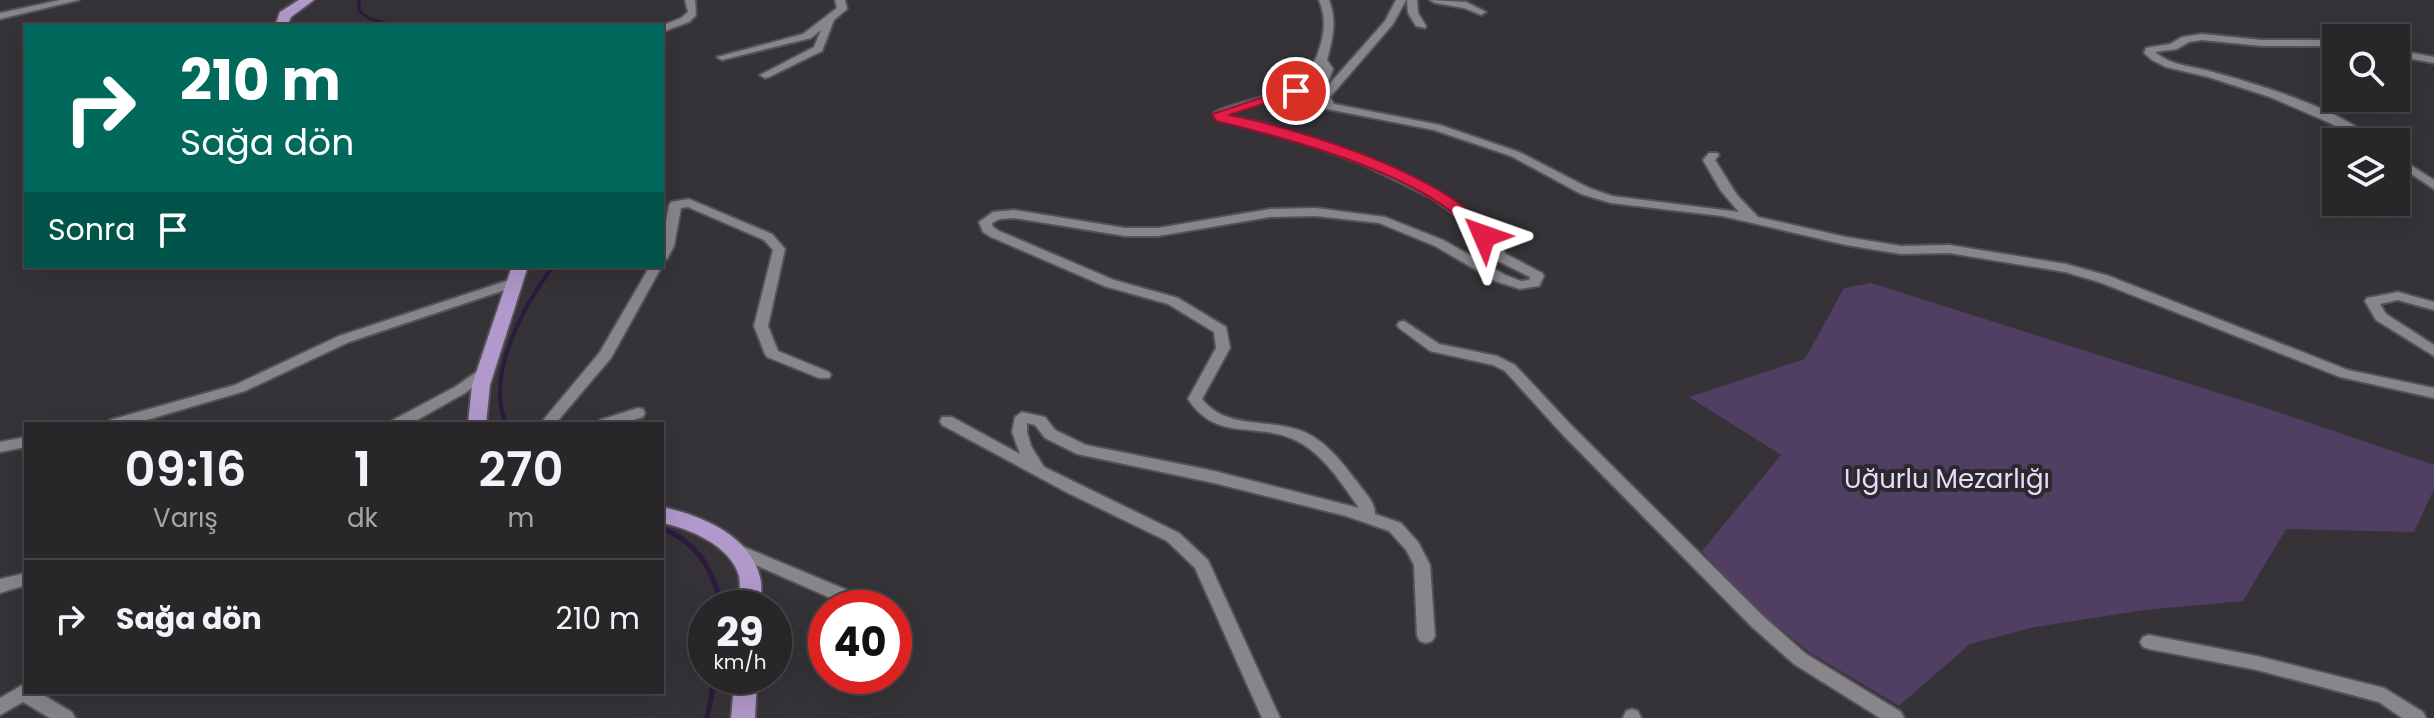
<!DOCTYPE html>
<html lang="tr">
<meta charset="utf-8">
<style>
:root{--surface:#282629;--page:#302e31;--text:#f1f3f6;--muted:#a5a5a8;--line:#444346}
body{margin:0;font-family:Poppins,sans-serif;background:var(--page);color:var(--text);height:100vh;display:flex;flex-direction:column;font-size:30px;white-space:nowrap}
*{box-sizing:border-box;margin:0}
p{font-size:26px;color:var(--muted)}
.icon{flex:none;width:44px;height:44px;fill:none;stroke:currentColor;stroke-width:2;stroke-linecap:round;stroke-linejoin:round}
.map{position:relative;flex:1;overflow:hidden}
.sheet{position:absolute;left:24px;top:422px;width:640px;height:272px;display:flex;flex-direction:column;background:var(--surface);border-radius:0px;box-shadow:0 8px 32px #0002,0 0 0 2px var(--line)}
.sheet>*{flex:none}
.guide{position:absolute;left:24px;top:24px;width:640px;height:244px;border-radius:0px;box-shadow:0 8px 32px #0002,0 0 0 2px var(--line);background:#00695c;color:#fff;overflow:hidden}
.buttons{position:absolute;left:2322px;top:24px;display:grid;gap:16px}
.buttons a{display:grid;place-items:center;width:88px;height:88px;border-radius:0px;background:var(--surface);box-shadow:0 8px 32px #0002,0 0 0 2px var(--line);font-size:40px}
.speed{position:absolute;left:688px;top:590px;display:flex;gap:16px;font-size:40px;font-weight:700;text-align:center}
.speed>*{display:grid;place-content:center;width:104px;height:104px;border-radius:50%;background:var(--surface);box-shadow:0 8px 32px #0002,0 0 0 2px var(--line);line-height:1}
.speed small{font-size:20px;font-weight:400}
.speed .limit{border:12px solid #d22;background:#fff;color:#111}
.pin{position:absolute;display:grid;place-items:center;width:68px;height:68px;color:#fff;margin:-34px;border:4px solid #fff;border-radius:50%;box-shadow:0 2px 8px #0007}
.me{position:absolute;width:88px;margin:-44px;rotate:313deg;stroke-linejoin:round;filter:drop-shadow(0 0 6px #0008)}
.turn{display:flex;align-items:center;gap:28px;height:168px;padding:0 24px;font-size:36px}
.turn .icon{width:104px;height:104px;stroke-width:2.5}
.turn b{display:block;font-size:56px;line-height:68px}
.then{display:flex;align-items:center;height:76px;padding:0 24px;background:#0003;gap:16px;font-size:30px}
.eta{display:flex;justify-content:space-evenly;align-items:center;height:136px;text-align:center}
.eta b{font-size:48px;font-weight:600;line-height:56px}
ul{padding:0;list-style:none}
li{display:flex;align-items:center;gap:24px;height:120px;padding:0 24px;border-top:2px solid var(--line)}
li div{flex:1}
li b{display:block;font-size:30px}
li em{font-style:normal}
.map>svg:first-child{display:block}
</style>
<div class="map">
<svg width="2434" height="718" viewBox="0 0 2434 718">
<rect width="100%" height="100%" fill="#353337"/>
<path fill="#503e63" d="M1871 283 2263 407 2434 465V489L2414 532 2286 529 2243 601 2145 610 2035 627 1970 644 1899 706 1809 652 1754 607 1702 551 1781 455 1689 397 1805 359 1844 288Z"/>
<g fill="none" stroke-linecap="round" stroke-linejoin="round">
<path stroke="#2d1a3f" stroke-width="3" d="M359 0V11L370 19 397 26"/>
<path stroke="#2d1a3f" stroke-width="4" d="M506 424C485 375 524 305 553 266"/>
<path stroke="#2d1a3f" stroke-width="5" d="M662 528C700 544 712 570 723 608
M707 718 715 676"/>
<g stroke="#545256" stroke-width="4">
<path id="minor" d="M60 0H79L0 19V13Z
M685 0H695L696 15 689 22 662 32 661 26 681 18 688 12Z
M835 0H845L847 9 834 20 822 51 769 77 765 78 760 75 814 47 821 30 811 38 722 60 717 57 803 34 837 8Z
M1319 0H1329C1337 21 1333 38 1327 60L1333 69 1326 88 1385 21 1396 0H1406L1393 24 1330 97 1334 104 1440 125 1519 152 1589 188 1612 196 1739 212 1721 191 1703 160 1709 153H1717L1719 155 1715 160 1737 195 1758 217 1846 237 1901 246 1949 245 2066 264 2109 276 2348 370 2434 388V398L2340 377 2099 282 2065 272 1949 253 1901 254 1846 245 1722 216 1611 203 1581 194 1511 156 1434 130 1327 109 1312 97 1322 68C1301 102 1258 100 1225 115L1266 124 1310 138 1370 160 1440 192 1481 222 1506 254 1542 273 1544 276 1539 286 1520 289 1495 281 1435 246 1379 223 1316 216 1270 217 1158 236H1125L1014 218 1000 219 992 223 993 227 999 231 1114 280 1178 298 1226 327 1230 348 1202 399C1226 430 1268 418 1302 431 1325 440 1342 462 1357 482 1364 492 1375 501 1375 514L1401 523 1418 542 1430 565 1435 636 1432 641 1426 643 1420 641 1417 636 1414 565 1406 550 1389 531 1346 516 1214 483 1077 454 1045 438 1035 425 1027 423V432L1031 446 1044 467 1179 533 1208 560 1280 718H1262L1195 568 1167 541 1068 493 942 425 940 421 942 417H952L1020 454 1012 432 1015 417 1022 412 1045 417 1055 430 1086 445 1214 471 1359 508C1342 484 1323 453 1295 440 1255 421 1217 443 1188 399L1216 348 1214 332 1168 304 1104 286 991 237 983 232 979 222 993 212 1014 210 1125 228H1158L1270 209 1316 208 1385 217 1443 240 1505 275 1521 281 1529 280 1530 277 1496 260 1473 228 1432 198 1362 164 1302 142 1260 129 1217 120 1213 114 1215 112C1253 95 1305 97 1319 50 1325 32 1326 17 1319 0Z
M1407 0H1417L1418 13 1426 26 1425 28 1416 26 1408 13Z
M1430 0 1466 2 1486 12 1481 15 1464 8 1435 3Z
M2202 34 2262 40H2336V46H2262L2202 40 2189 42 2177 49 2155 52C2171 66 2193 66 2213 72 2260 85 2341 109 2377 142H2363L2330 123 2270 97 2208 77 2166 67 2152 60 2144 53 2146 48 2170 44 2182 37Z
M2396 50 2434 57V63L2396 56Z
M2396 156 2434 180V189L2396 164Z
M689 199 772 234 785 249 768 326 778 351 829 372 831 375 829 378H819L767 357 765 354 754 326 773 250 764 240 688 207 681 208 674 246 667 259 662 260V244L669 205 671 202Z
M662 265V266L611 358 555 424H540L600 352 650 266Z
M515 278 520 279 522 282 520 285 349 342 245 391 133 424H108L110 420 235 385 339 336Z
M2398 292 2434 302V310L2398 300 2380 304 2386 314 2434 345V356L2376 320 2365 301 2367 298Z
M1404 321 1439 344 1497 356 1515 365 1573 427 1764 617 1806 654 1901 712 1904 718H1880L1794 664 1752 627 1563 435 1505 371 1493 365 1430 351 1399 328 1397 325 1399 322Z
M485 366 490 368 492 371 490 374 465 393 410 424H391L393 420 455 387Z
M638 408 643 409 645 413 643 417 621 424H598L600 420Z
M26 437V447L0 452V442Z
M732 542 847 590 849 595 847 600 841 602 835 600 726 552 724 548 726 544Z
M26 573V585L0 593V579Z
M2149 635 2257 656 2384 688 2423 712 2426 718H2402L2379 702 2257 670 2149 649 2143 647 2140 642 2143 637Z
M26 683V692H38L72 712 75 718H50L23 702 0 715V698Z
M1632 709 1638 711 1641 718H1623L1626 711Z"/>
</g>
<g stroke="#545256" stroke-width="4">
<path id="major" d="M299 0H314L291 17 287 26H275L280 12Z
M512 266H528L490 385 486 424H468L472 385Z
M662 507C700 515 750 535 760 577 763 587 760 598 760 608H738C739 598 741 586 739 576 731 546 689 528 662 523Z
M735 676H757L755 718H731Z"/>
</g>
<use href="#minor" fill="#88868b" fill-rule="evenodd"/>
<use href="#major" fill="#b199cb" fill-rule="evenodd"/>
</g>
<path fill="#e11d48" stroke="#92132f" stroke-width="2" d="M1291 88 1303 91 1229 115C1298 128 1453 176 1492 236L1490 239H1478C1436 177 1287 138 1216 121L1212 114Z"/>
<g text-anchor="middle" stroke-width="8" stroke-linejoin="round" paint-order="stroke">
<g font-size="26" fill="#e8dbf7" stroke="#2b292d">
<text x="1947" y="488">Uğurlu Mezarlığı</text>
</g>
</g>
</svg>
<div class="buttons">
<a><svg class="icon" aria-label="search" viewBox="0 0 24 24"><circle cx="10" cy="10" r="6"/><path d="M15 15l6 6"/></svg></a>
<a><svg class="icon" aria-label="layers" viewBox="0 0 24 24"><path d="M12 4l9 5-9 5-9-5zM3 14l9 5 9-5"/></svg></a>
</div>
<div class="speed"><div>29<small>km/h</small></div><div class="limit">40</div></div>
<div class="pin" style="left:1296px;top:91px;background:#d93025"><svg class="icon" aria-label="arrive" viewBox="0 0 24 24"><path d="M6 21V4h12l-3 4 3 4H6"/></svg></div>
<svg class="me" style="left:1484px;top:236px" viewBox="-20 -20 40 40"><path d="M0-17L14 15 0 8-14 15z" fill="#e11d48" stroke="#fff" stroke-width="4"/></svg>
<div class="guide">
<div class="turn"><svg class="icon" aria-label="right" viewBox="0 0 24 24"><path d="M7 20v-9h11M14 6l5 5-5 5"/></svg><div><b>210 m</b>Sağa dön</div></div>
<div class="then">Sonra<svg class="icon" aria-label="arrive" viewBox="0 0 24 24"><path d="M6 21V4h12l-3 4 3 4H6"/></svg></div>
</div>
<section class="sheet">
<div class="eta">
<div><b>09:16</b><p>Varış</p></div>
<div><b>1</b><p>dk</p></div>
<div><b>270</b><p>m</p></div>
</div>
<ul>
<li><svg class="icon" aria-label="right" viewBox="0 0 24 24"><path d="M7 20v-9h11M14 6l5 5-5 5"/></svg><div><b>Sağa dön</b></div><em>210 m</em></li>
</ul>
</section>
</div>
